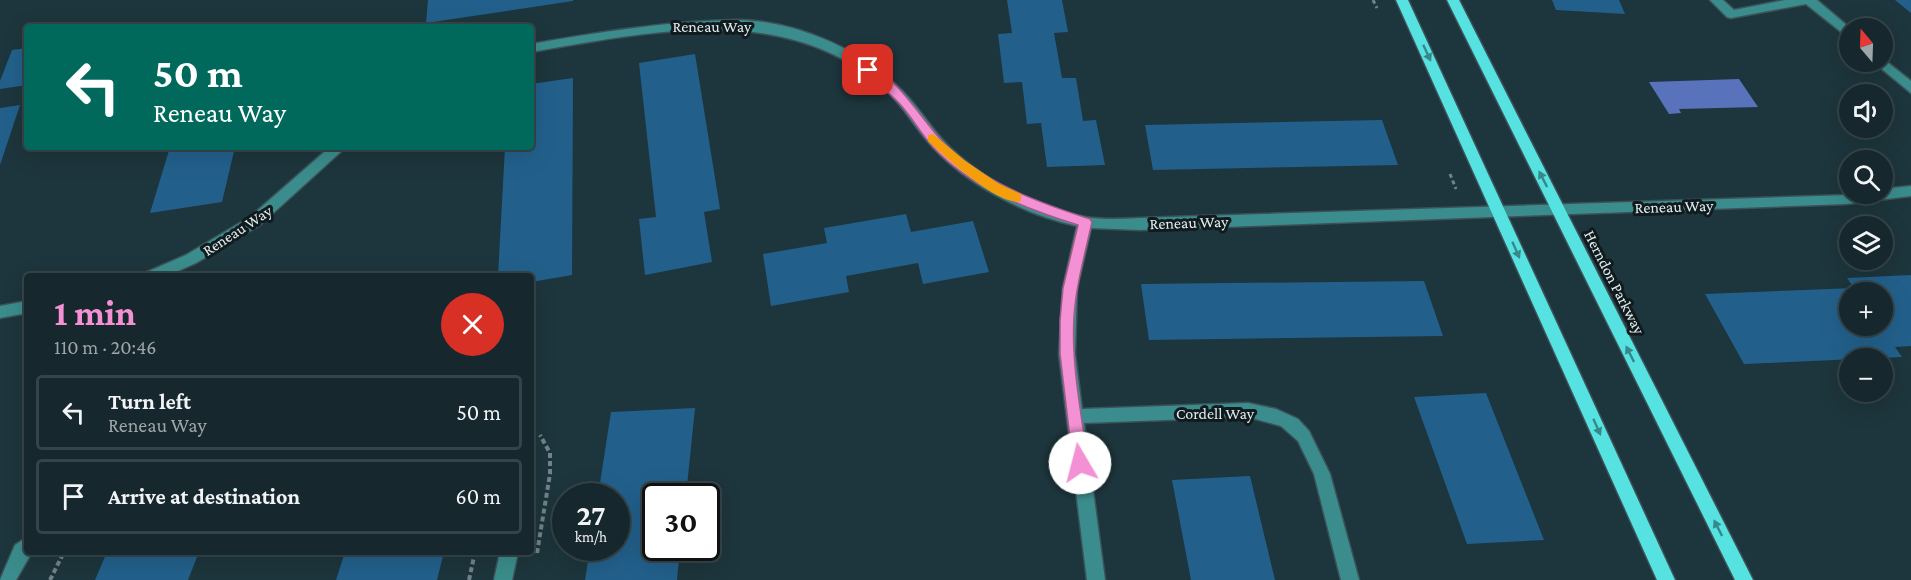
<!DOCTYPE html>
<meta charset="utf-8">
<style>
:root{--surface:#16282d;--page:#233439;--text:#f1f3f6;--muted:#9ea6aa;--line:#354449;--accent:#f491d4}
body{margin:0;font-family:"Crimson Pro",serif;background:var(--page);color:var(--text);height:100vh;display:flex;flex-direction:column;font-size:22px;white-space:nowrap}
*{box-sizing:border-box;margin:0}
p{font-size:20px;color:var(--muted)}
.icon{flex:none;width:33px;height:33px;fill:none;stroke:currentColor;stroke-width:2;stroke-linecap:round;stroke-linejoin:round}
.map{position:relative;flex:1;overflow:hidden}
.details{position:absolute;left:24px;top:273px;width:510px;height:282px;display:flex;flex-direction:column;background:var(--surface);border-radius:6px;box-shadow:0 6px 24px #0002,0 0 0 2px var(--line)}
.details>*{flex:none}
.top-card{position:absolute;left:24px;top:24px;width:510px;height:126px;border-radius:6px;box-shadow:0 6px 24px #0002,0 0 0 2px var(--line);background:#00695c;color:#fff;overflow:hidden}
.needle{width:39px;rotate:341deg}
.tools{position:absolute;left:1839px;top:18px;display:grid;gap:12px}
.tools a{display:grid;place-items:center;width:54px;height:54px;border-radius:50%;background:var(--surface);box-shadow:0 6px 24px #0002,0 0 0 2px var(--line);font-size:30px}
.speed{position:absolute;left:552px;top:483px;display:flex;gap:12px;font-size:30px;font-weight:700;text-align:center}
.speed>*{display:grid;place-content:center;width:78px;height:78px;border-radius:50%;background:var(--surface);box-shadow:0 6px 24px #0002,0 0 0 2px var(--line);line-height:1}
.speed small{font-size:15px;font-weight:400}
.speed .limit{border:3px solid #111;border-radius:9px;background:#fff;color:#111}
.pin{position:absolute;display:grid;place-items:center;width:51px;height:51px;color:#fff;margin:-26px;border-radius:12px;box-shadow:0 3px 9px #0006}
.me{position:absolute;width:66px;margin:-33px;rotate:352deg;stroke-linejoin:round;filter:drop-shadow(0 0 4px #0008)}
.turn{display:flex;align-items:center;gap:21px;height:126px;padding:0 30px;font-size:27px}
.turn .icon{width:78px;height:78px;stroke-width:2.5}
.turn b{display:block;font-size:42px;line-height:51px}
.round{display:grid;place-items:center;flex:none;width:63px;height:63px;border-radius:32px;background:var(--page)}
.head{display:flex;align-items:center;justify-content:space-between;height:102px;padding:0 30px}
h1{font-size:36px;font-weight:700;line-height:45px;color:var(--accent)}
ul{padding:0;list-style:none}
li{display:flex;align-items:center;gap:18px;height:75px;margin:0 12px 9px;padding:0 18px;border:3px solid var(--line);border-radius:6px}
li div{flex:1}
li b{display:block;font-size:22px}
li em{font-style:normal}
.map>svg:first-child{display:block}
</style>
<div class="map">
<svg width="1911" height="580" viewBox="0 0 1911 580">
<rect width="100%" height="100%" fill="#1d353c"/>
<path fill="#5873bc" d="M1739 79 1758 107 1679 109 1681 113 1669 114 1649 82Z"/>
<path fill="#22608b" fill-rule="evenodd" d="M428 0H573V1L426 23Z
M1007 0H1062L1068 32 1054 33 1062 78H1076L1083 121 1096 120 1105 165 1047 167 1041 123 1027 124 1022 82 1004 83 998 34 1012 33Z
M1552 0H1619L1625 14 1556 10Z
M1895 0H1911V13Z
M27 48V85L0 89V81L12 50Z
M695 54 720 209 704 212 712 262 645 275 639 219 656 217 639 63Z
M573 78 572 275 531 282V276H498L505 147H531V84Z
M20 105 0 165V108Z
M1382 120 1398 165 1153 170 1145 125Z
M170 147H235L222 202 150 213Z
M906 214 911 232 973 221 989 272 923 284 918 263 846 276 849 292 771 306 763 254 827 243 824 228Z
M1911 275V346L1895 347 1902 357 1744 364 1705 294 1854 288 1847 278ZM1850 292H1882V326H1850Z
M1424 281 1443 336 1149 340 1141 284Z
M1486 393 1544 540 1467 544 1414 397Z
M695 408 686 496H656V548H680L677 580H585L590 548H616V496H598L611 412Z
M1250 476 1275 580H1191L1172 480Z
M107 552H199L188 580H95Z
M345 552H444L437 580H336Z"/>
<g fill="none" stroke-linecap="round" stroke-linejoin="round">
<g stroke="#3c5259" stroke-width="3">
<path id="minor" d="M1710 0H1723L1734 10 1785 0H1817L1850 28V39L1806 4 1731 18 1727 17Z
M738 20C799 21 868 52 909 98 925 116 937 137 956 153 991 184 1039 208 1085 217 1103 220 1122 219 1140 218L1882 194V189L1911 186V196L1846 204 1140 230 1091 228 1077 288 1075 354 1082 409 1248 403 1276 409 1298 419 1309 431 1330 474 1359 580H1341L1314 474 1298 441 1281 426 1248 417 1084 423 1105 580H1087L1059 354 1063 288 1077 226C1023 214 966 185 929 143 914 126 903 106 886 90 788 0 649 32 531 52V44C600 32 668 21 738 20Z
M1882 58 1911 81V93L1877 65 1875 62H1882Z
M330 147H346L260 225 196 263 167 276H145L147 272 186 255 250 217Z
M27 301V313L0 318V306Z
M27 537V552H32L16 580H0L15 545Z
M500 552H518L512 580H494Z"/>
</g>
<g stroke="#3c5259" stroke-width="3">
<path id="major" d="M1396 0H1408L1675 580H1657Z
M1447 0H1459L1753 580H1735Z"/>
</g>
<path stroke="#70848a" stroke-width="3" stroke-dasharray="4 3" stroke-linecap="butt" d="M1373 0 1377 8
M1450 174 1456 189"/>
<path stroke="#70848a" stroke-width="4" stroke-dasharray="5 3" stroke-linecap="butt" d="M537 553 550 474V453L540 435
M50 580 64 552
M469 580 475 552"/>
<use href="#minor" fill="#3a8d8c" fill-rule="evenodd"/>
<use href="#major" fill="#55e2e1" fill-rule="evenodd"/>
</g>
<defs><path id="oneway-solid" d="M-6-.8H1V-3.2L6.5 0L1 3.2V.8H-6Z" transform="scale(1.5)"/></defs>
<g fill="#368889">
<use href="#oneway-solid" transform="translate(1427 53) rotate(65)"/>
<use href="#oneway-solid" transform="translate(1543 179) rotate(-117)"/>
<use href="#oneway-solid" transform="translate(1516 250) rotate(66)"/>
<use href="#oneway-solid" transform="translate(1630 354) rotate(-117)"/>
<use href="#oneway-solid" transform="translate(1597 427) rotate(66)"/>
<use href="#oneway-solid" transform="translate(1718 528) rotate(-117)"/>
</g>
<path fill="#f491d4" stroke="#9f5e8a" stroke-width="1.5" d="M868 66C896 75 922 120 942 141 981 182 1037 202 1090 219L1092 222C1085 254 1076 285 1074 317 1071 365 1082 416 1088 463L1086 468 1080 470 1075 468 1073 463 1060 354V320L1063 288 1078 225C1026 209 971 188 933 147 921 134 912 117 899 103 889 92 876 83 864 73L863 70Z"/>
<path fill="#f59e0b" d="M933 134 964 160 999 184 1021 194V201C999 207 944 156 928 141V135Z"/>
<g text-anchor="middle" stroke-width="6" stroke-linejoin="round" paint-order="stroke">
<g font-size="16" fill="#dfedf1" stroke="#111b1e">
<text x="712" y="32">Reneau Way</text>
<text transform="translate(1674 206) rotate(-2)" y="6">Reneau Way</text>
<text transform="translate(1189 222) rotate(-2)" y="6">Reneau Way</text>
<text transform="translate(237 230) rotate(-33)" y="6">Reneau Way</text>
<text transform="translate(1615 282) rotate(63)" y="6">Herndon Parkway</text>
<text x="1215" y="419">Cordell Way</text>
</g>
</g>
</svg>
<div class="tools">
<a><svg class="needle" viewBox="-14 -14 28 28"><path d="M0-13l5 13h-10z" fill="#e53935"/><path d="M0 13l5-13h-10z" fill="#9ea6aa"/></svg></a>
<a><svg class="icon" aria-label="sound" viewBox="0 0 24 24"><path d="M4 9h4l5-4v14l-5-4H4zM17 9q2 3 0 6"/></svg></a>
<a><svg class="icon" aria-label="search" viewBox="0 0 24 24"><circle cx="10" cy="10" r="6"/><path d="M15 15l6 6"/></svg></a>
<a><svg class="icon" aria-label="layers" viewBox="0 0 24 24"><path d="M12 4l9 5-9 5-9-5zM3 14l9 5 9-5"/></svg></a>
<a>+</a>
<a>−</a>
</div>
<div class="speed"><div>27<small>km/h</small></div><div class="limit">30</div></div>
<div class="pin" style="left:868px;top:70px;background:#d93025"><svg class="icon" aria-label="arrive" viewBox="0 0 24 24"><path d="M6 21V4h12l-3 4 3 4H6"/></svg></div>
<svg class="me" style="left:1080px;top:463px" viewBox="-20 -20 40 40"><circle r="19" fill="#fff"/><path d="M0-13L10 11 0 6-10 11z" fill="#f491d4"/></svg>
<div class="top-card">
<div class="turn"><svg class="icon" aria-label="left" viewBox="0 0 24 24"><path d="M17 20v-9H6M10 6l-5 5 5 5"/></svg><div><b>50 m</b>Reneau Way</div></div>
</div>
<section class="details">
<div class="head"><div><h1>1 min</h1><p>110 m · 20:46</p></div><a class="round" style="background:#d93025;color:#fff"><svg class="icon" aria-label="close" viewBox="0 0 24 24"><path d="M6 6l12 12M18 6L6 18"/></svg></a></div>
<ul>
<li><svg class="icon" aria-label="left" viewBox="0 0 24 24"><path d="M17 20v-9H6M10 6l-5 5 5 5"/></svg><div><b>Turn left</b><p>Reneau Way</p></div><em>50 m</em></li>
<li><svg class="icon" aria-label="arrive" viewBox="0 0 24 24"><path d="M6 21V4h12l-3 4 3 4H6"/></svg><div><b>Arrive at destination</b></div><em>60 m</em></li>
</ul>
</section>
</div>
